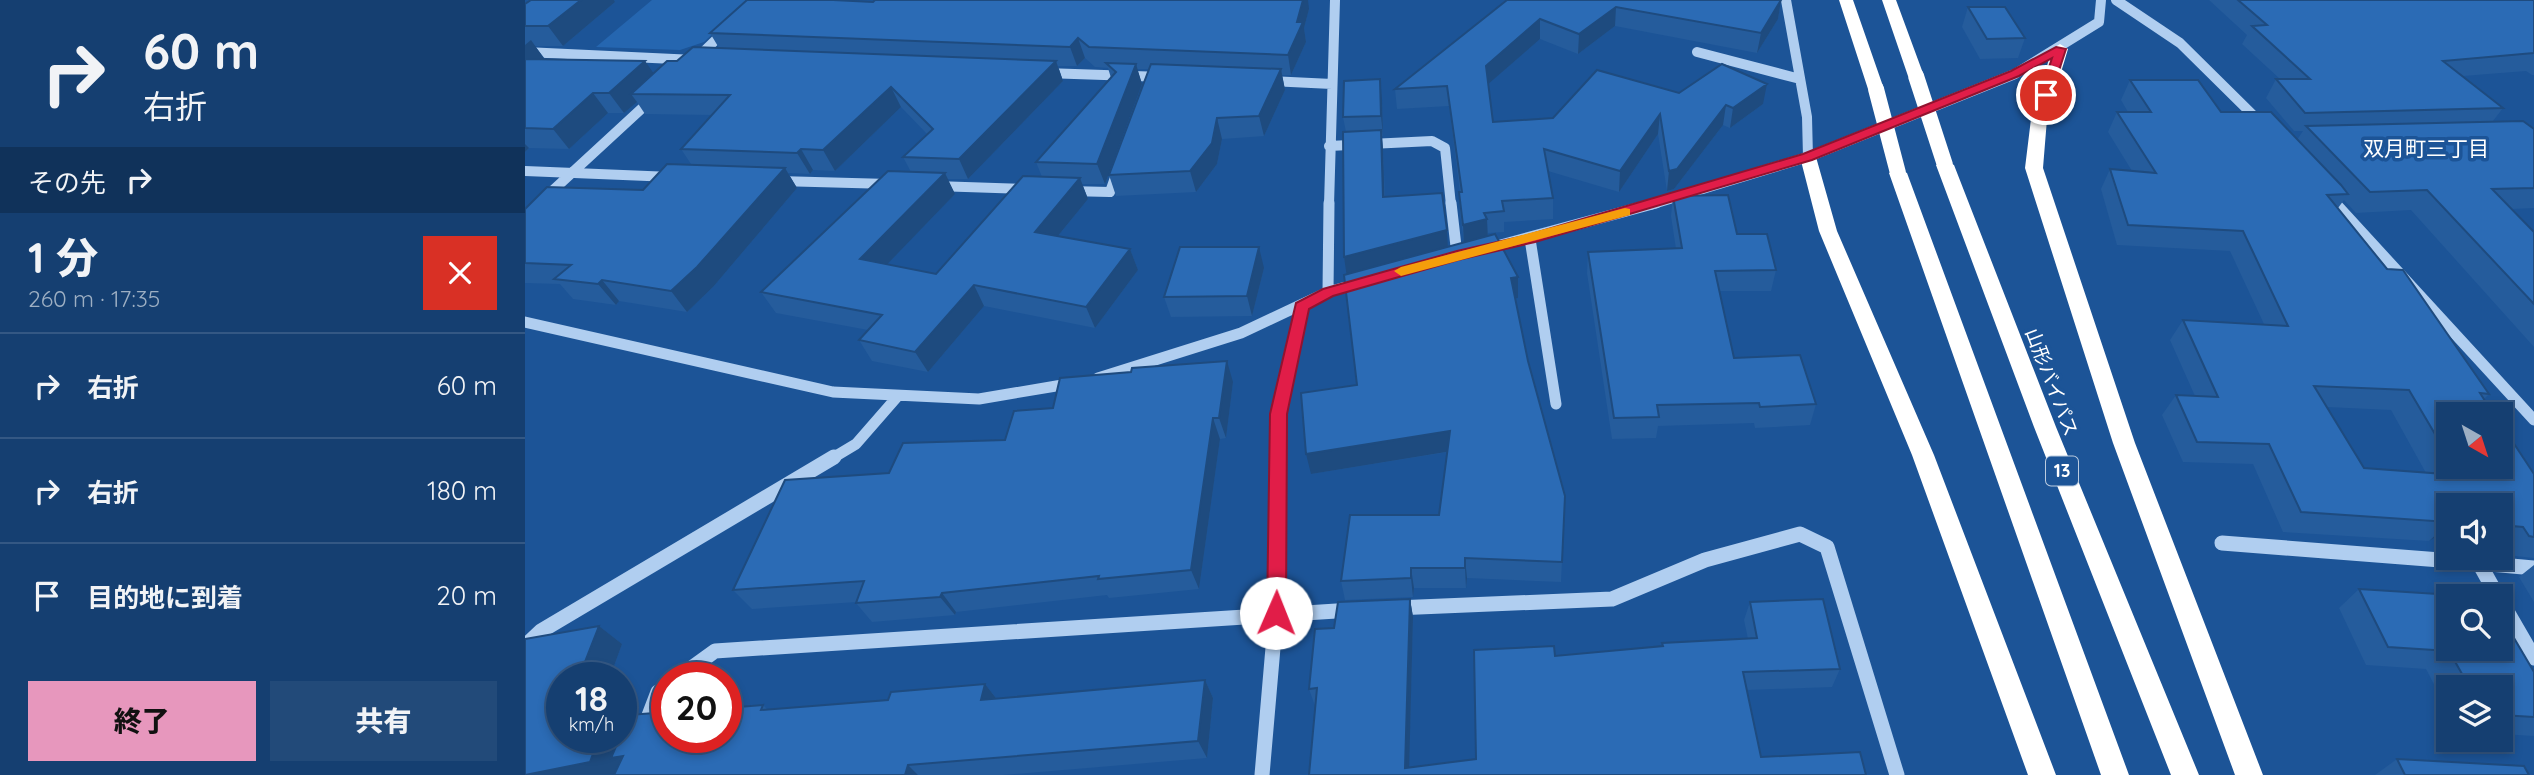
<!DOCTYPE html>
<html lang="ja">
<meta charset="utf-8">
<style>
:root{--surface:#153f71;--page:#224a79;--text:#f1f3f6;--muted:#9dafc3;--line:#345884;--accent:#e797bd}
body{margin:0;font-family:Quicksand,"Noto Sans JP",sans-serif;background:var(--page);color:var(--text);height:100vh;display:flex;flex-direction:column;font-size:26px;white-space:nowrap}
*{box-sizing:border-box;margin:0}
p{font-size:23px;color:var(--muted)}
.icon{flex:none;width:38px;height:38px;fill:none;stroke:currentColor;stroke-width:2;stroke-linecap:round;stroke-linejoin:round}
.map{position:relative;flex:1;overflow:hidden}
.details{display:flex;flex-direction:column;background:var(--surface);width:525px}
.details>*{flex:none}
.guide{background:#153f71;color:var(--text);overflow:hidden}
.needle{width:46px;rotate:141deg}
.controls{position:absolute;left:1911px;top:402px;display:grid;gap:14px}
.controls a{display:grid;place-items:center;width:77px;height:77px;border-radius:0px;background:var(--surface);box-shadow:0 4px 10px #0003,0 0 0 2px var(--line);font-size:35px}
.speed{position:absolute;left:21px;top:662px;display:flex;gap:14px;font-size:35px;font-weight:700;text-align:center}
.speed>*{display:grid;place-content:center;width:91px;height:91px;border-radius:50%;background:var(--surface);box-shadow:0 4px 10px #0003,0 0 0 2px var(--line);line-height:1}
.speed small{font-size:18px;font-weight:400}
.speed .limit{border:10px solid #d22;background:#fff;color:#111}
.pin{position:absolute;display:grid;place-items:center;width:60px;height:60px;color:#fff;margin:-30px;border:4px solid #fff;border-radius:50%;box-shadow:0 2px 7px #0007}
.me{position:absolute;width:77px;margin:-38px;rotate:1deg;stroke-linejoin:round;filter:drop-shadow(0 0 5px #0008)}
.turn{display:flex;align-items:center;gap:24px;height:147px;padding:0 28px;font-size:32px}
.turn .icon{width:91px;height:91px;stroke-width:2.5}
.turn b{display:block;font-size:49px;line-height:60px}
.then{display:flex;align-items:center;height:66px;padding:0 28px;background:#0003;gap:14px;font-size:26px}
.round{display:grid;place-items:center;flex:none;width:74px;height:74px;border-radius:0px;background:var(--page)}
.overview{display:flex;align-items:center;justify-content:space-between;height:119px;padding:0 28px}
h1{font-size:42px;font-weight:800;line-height:52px}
.action{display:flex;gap:14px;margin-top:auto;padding:14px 28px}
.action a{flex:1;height:80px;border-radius:0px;background:var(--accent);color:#111;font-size:28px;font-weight:800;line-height:80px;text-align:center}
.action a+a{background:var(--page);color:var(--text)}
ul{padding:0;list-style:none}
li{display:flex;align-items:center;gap:21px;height:105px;padding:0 28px;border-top:2px solid var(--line)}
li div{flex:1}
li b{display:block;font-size:26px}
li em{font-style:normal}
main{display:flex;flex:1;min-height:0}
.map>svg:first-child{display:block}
</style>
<main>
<section class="details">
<div class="guide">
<div class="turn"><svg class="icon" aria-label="right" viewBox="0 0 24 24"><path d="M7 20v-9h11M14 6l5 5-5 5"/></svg><div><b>60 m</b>右折</div></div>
<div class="then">その先<svg class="icon" aria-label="right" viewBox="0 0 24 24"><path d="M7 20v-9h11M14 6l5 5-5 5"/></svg></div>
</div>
<div class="overview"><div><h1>1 分</h1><p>260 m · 17:35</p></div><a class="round" style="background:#d93025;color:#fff"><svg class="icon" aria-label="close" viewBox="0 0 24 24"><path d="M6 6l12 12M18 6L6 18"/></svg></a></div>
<ul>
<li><svg class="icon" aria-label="right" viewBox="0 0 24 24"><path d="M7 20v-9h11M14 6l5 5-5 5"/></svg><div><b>右折</b></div><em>60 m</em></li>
<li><svg class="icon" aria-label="right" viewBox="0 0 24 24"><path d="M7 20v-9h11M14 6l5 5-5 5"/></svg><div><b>右折</b></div><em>180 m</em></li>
<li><svg class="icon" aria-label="arrive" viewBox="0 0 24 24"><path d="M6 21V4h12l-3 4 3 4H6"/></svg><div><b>目的地に到着</b></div><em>20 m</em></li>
</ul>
<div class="action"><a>終了</a><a>共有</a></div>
</section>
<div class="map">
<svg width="2009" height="775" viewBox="0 0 2009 775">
<rect width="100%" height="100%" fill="#1c5497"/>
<path fill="#2566b0" d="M127 0H223L179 42 155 50 71 47Z"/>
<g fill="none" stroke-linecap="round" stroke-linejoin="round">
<path stroke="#b0cef0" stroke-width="10" d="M1261 0 1282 117 1283 157
M1591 0 1655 43 1736 123
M0 52 170 60
M1172 52 1275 79
M172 58 201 30
M520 73 638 77
M744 81 807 84
M804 146 907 141 920 148 926 205
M0 171 147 177
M253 181 364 184
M410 186 504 189
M543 191 585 192 593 169
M1804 196 1812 205
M12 205 127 99
M804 205 810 0
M1125 205 1283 157 1490 74 1574 22 1576 0"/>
<path stroke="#b0cef0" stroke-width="11" d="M926 203 932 255
M1810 203 2009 420
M0 216 14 203
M1005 239 1031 404
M961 249 1131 203
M803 292 804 203
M0 322 308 392 454 399 549 383
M573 378 716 333 803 292 835 283
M306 459 331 444 372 397
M753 459 754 414 777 306"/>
<path stroke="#b0cef0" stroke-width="15" d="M1697 543 1954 563
M1973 597 1954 563 2009 568
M1976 601 2009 658
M870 608 1087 599 1180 560 1275 534 1302 547 1372 775
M0 646 16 631 309 457
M154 677 190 651 827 610
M120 726 133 692 142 686
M737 775 751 613 753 457"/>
<path fill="#fff" fill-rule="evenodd" d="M1314 0H1328L1359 89 1357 92H1345L1343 89Z
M1357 0H1371L1399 76 1397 79 1391 81 1383 76Z
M1535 44 1543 49 1522 119 1518 168 1610 443 1738 775H1710L1588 443 1500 168 1506 119 1527 49Z
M1283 152 1291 157 1312 231 1409 455 1531 775H1503L1387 455 1294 231 1275 157Z
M1420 160 1429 165 1531 427 1674 775H1646L1509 427 1411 165Z
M1373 168 1382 173 1604 775H1576L1364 173Z"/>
<path stroke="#fff" stroke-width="16" d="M1391 76 1420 165
M1351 89 1373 173"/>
</g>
<path fill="#255c9c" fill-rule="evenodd" d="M6 0H89L90 2 38 46H10L20 59 129 73 152 61 194 48 185 33 348 2 784 9 779 28 781 42 766 75H757L760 90 739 136 697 139 692 164 671 192 591 196 584 175 624 69H612L617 84 580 184H557L563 199 533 236 605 249 613 270 570 328 459 306 403 372 347 361 334 340 343 330 251 313 236 292 386 172 378 157 402 134 376 107 310 171 288 170 285 174 263 173 272 188 188 287 162 312 94 301 91 305 48 299 35 284 0 283V209L118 190 166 164 156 149 187 115 120 114 112 102 99 113H83L44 149 4 148 0 152V4ZM560 58 570 67 583 68 586 78 511 162 517 177 411 274 362 264 430 194 422 179H443L538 81 533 66H552Z
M982 0H1256L1253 19 1232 53 1090 26 1053 54 1015 39 963 84 968 122 1028 118 1154 93 1238 104 1205 128 1198 125 1149 189 1142 191 1133 134 1094 192 1023 171 1028 198V219L979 222V232L963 233V236L993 277V298H990L1003 361 1040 496 1036 582 942 578 941 588H889L888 597 820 600 816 581 914 515 923 452 786 474 832 385 822 274 819 257 821 132 818 117 855 79 857 99 858 136H857L858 151 860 197 923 247 939 242 935 213 934 192H935L924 106 872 109 870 89Z
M1684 0H2009V75H2007L2001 71 1938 76 1978 108 1968 121 2009 129V208L1986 209 2009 232V347L1886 210 1831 213 1819 200 1813 208 1964 394 1959 399 1923 415V467H1976L2009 474V558L1981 555 1976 547V506H1923V530L1904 541 1758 532 1728 464 1658 462 1637 415 1651 395 1670 396 1645 340 1658 320 1739 324 1705 251 1592 245 1576 189 1585 169 1607 171 1583 132 1592 112H1603L1596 100 1605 80 1772 140 1778 131H1769L1741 98 1751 79H1755L1717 44 1722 35ZM1802 407 1866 410 1901 473 1839 468Z
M1443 7 1500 38 1493 58 1455 59 1437 27Z
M1148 196 1212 234 1251 270 1246 291H1194L1209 358 1291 404 1285 425 1230 428 1229 423 1133 426 1131 438 1087 439 1062 273 1063 252 1151 249 1146 216Z
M739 268 727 316 646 317 639 297Z
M708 382 701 438 695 439 674 589 584 598 582 595 431 612 430 615 347 622 331 603 332 602 227 609 208 590 364 473 480 440 528 408Z
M2009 565V602L1994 577Z
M1834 589 2009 672V736L1976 734V688H1923V711L1901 669 1841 665 1814 608Z
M885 599 888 617 884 768 951 759 1030 656 1137 646V643L1223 639 1219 620 1225 602 1315 669 1307 687 1222 690 1236 757 1341 775H784L790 706 784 689 809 628Z
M74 626 97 644 85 677H37V737H96V727L99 728 104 715 142 712V737H201V708L238 705 243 710 363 700 366 692 460 684 472 699 680 680 688 698 682 758 478 775H0V639Z
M1872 759 2004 775H1850Z"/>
<path fill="#1e4b7f" d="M56 0H89L90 2 38 46 23 26Z
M774 0H783L784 9 779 28 781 42 766 75 763 55 772 22Z
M1256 0 1253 19 1232 53 1236 33Z
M1091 7 1090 26 1053 54 1054 34Z
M1015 19V39L961 86V66Z
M553 38 560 58 552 66 545 47Z
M6 40 20 60 0 77V45Z
M120 61 134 81 106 94 112 102 99 113 84 93Z
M531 61 538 81 443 179 434 159Z
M611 64 617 84 580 184 572 164Z
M756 69 760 90 739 136 734 116Z
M855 79 857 99 858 136 856 116Z
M1242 84 1238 104 1205 128 1208 108Z
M366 87 376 107 310 171 298 150Z
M68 93 83 113 44 149 28 129Z
M1201 105 1198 125 1149 189 1142 191 1144 171Z
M1135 114 1133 134 1094 192 1095 171Z
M692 118 697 139 692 164 671 192 665 171Z
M856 130 858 151 860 218 858 197Z
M0 144 4 148 0 152Z
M276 149 288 170 285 174 272 153Z
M260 168 272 188 188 287 162 312 146 291Z
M420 173 430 194 347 280 335 259Z
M555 178 563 199 519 253 510 232Z
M962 219 963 240 939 246 938 225Z
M922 230 923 250 822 278 819 257Z
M734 247 739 268 727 316 722 296Z
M605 249 613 270 570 328 561 307Z
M993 277V298L987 299 986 278Z
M77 280 94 301 91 305 73 284Z
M449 285 459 306 403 372 390 352Z
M702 361 708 382 701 438 694 418Z
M688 418 695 439 674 589 666 570Z
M925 431 927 451 786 474 781 454Z
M1923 524V530L1904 541Z
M940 558 942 578 941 588 940 568Z
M886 568 889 588 888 597 886 578Z
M417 593 431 612 430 615 415 597Z
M885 599 888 617 884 775 880 768Z
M74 626 97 644 85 677H54Z
M680 680 688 698 682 758 673 741Z
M460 684 474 702 456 700Z
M96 727 106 733 92 775H0L74 737H96Z
M383 765 393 775H380Z"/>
<path fill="#2b6bb5" stroke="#1e4b7f" stroke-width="2" d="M6 0H56L23 26H0V4Z
M222 0H308L348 2 350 0H778L772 22H778L763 55 564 47 553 38 545 47 185 33Z
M982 0H1256L1236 33 1091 7 1054 34 1015 19 961 66 968 122 1028 118 1072 70 1154 93 1197 64 1242 84 1208 108 1201 105 1152 169 1144 171 1135 114 1095 171 1019 149 1028 198 977 201 979 211 959 213 962 219 938 225 934 192H937L922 86 870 89Z
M1713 0H2009V53L1918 61 1978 108 1780 113 1751 79H1785L1727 26 1742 25Z
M1443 7H1480L1500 38 1462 39Z
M168 47 531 61 434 159 378 157 408 129 366 87 298 150 276 149 272 153 156 149 205 95 106 94 142 61H152Z
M0 59 120 61 84 93H68L28 129 0 128Z
M581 63 611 64 572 164 511 162 591 72Z
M626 64 756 69 734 116 692 118 687 143 665 171 584 175Z
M855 79 856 116 818 117 819 81Z
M1605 80H1673L1696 112H1746L1816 185 1823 194 1802 195 1862 269 1878 270 1964 394 1955 393 1969 415H1923V456L1884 390 1789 386 1839 468 1934 475 1930 467H1976V424L2009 474V537L2004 536 1998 527 1987 526 1976 509V506H1973L1968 497 1953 506H1923V522L1776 512 1744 444 1672 442 1651 395 1693 397 1658 320 1763 326 1718 231 1603 225 1585 169 1631 173 1592 112H1626Z
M1998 121 2009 129V188L1967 189 2009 232V304L1902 190 1845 192 1781 126Z
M856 130 858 197 917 193 922 230 819 257 818 132Z
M142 164 260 168 172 267 146 291 77 280 73 284 29 279 46 265 0 263V209L22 187 118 190Z
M363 171 420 173 335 259 411 274 498 176 555 178 510 232 605 249 561 307 449 285 390 352 334 340 357 315 236 292Z
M1203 195 1212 234H1242L1251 270 1190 271 1209 358 1275 355 1291 404 1235 407 1234 403 1132 405 1134 417 1089 418 1063 252 1157 248 1148 196Z
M970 234 993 277 986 278 1003 361 1040 496 1037 562 940 558V568H886V578L816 581 825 515H914L925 431 781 454 776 393 832 385 819 275Z
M655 247H734L722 296 639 297Z
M702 361 694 418H688L666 570 573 579 574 576 417 593 415 597 331 603 339 581 208 590 260 480 364 473 378 443 480 440 489 411 528 408 535 378 606 372 607 368Z
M1834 589 1960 597H1923V649H1976V616L2009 672V717L1976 715V688H1945L1924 651 1863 647Z
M885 599 880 768 951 759 949 650 1029 646 1030 656 1138 646 1137 643 1232 638 1225 602 1298 599 1315 669 1218 672 1236 757 1335 752 1341 775H784L792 688 784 689 790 629 809 628 813 602Z
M74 626 54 677H37V737H74L65 762 0 775V639Z
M680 680 673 741 383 765 380 775H89L98 756 86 758 95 737H96V734L104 715 142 712V737H201V708L238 705 236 710 363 700 366 692 460 684 456 700Z
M1872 759 1999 766 2004 775H1880Z"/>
<path fill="#e11d48" stroke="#92132f" stroke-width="2" d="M1531 47 1541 49 1525 98 1515 95 1527 58 1494 76 1287 160 1010 242 933 260 808 296 784 309 762 414 761 613 758 619H745L742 613 745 414 771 303 798 289 932 251 1003 235 1278 154 1486 71Z"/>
<path fill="#f59e0b" d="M1100 208 1105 209V215L876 276 869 271 876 267Z"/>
<g text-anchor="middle" stroke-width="7" stroke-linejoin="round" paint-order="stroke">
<rect fill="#1c5497" stroke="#bbcce0" stroke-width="2" x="1521" y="456.5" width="32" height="29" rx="5"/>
<g font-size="18" font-weight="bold" fill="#fff">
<text x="1537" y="477">13</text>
</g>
<g font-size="19" fill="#fff" stroke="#1c5497">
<text transform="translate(1527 382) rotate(69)" y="7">山形バイパス</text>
</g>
<g font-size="21" fill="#fff" stroke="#1c5497">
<text x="1901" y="156">双月町三丁目</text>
</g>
</g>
</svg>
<div class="controls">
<a><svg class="needle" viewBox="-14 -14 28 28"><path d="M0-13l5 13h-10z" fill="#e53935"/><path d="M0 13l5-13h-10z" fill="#9dafc3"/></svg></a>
<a><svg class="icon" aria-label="sound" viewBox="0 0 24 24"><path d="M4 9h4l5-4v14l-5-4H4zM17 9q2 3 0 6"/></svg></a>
<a><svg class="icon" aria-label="search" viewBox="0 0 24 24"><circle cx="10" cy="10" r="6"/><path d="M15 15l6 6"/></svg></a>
<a><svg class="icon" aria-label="layers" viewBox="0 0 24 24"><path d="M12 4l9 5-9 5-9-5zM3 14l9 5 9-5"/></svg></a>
</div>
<div class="speed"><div>18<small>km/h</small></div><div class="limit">20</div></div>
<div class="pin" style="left:1521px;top:95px;background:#d93025"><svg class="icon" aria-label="arrive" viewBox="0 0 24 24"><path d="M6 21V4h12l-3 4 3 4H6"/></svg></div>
<svg class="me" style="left:751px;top:613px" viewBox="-20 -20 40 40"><circle r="19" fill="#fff"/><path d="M0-13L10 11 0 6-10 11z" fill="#e11d48"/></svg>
</div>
</main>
